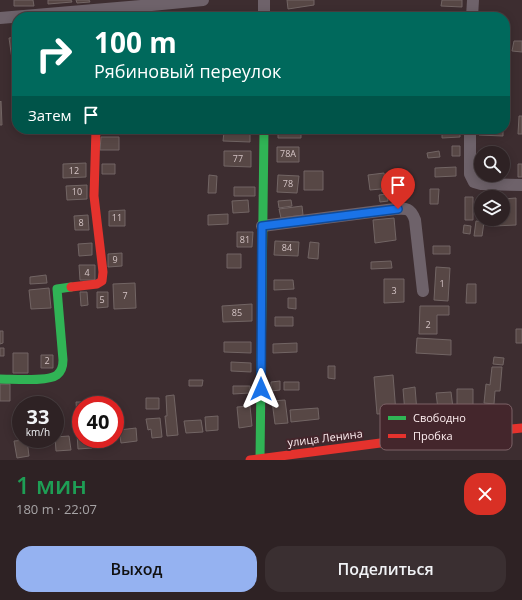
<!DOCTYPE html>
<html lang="ru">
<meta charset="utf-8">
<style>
:root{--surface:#2e2224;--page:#3a2f31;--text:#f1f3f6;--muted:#a7a4a6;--line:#493f41;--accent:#95b2f1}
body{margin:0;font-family:"Open Sans",sans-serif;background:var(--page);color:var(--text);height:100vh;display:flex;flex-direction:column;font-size:15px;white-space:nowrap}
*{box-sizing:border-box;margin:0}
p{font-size:13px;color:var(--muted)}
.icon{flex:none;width:22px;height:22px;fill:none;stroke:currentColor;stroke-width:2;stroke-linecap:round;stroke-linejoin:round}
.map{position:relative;height:460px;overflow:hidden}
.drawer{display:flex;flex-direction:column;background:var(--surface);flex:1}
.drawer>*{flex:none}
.hud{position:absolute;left:12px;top:12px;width:498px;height:122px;border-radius:16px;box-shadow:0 2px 10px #0003,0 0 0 1px var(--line);background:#00695c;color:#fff;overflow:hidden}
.tools{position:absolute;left:474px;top:146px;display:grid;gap:8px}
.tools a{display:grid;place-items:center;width:36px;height:36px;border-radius:50%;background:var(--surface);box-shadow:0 2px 10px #0003,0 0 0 1px var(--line);font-size:20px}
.speed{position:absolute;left:12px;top:396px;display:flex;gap:8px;font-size:20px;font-weight:700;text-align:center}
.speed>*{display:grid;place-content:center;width:52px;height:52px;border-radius:50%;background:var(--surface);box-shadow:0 2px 10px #0003,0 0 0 1px var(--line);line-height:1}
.speed small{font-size:10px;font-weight:400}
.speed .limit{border:6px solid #d22;background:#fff;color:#111}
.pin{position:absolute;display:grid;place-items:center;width:34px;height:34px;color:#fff;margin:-41px -17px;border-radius:50% 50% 50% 0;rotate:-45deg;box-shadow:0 0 4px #0007}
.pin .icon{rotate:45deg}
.me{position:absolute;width:44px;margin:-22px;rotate:0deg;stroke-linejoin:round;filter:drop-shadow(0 0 3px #0008)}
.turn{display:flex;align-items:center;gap:14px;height:84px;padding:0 16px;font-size:18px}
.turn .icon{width:52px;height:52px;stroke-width:2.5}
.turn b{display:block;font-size:28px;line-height:34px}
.then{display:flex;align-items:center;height:38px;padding:0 16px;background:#0003;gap:8px;font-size:15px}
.round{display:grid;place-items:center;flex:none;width:42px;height:42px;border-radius:16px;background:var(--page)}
.overview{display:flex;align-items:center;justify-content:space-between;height:68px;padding:0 16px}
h1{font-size:24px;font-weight:600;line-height:30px;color:#1e9e55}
.action{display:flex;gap:8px;margin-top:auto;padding:8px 16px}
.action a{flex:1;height:46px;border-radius:16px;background:var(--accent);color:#111;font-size:16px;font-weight:600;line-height:46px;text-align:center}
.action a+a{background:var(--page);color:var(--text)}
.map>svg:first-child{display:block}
</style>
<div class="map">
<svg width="522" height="460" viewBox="0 0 522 460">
<rect width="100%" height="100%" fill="#3d2d30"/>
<path fill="#574745" stroke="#726564" d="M14 0H33L34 6H14Z
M48 0H71L72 2 48 4Z
M76 0H89L90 2 77 3Z
M287 0H314V5L288 9Z
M442 0H462V7L441 6Z
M17 37V58L12 59 9 38Z
M514 41H522V52L512 51Z
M505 77 509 78V85H505Z
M1 101 2 125H0V102Z
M519 116H522V134H518Z
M278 129H301V138H278Z
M442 129H460V137L442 138Z
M479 129H503V136L479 135Z
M224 132 250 133V142L223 141Z
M101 137H119V150H100Z
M452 146H460V156H452Z
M277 147H299V162H277Z
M224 151H251V167L224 166Z
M439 151 440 157 428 158 427 153Z
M86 163V177L63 178V164Z
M102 164H115V174H102Z
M518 164H522V177H518Z
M456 167V176L435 177V168Z
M304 171H323V190H304Z
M384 173 387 192H382L381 189 370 190 368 175Z
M209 175 217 176 216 193H208Z
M278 175 299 176 297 193 277 192Z
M87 185V199L67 200 66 186Z
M234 187H255V196H234Z
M430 189H439L438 204H430Z
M387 194 388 201 380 202 379 195Z
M465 197H473V220H465Z
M516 198V225L494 226V219H503V199Z
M248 200 249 212 233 213 232 201Z
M291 200 292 206 279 208 278 201Z
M302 206 303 215 281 218 279 209Z
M125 210V226H109V211Z
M228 214V224L208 225V215Z
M88 215 89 230H75L74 216Z
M394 218 396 240 375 243 373 220Z
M476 221 484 222 482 236H474Z
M464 225 471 226 470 234 463 233Z
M237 232H253L252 247H237Z
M275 241 299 242 298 256 274 255Z
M310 242 319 243 318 259 308 258Z
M92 243V255L79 256 78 244Z
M433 246H450V254H433Z
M122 253V266L108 267V254Z
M227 254H241V268H227Z
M391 261 392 268 371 269V262Z
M79 265H95V280H80Z
M436 267 450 268 448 301 434 300Z
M46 275 47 283 30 284V277Z
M384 279H404V302L384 303Z
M274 280H293L294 289 274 290Z
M135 283 136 308 114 309 113 284Z
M467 284H476V303H466Z
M49 288 51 308 31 309 29 290Z
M80 292H87L88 305 81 306Z
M97 292H108V307L97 308Z
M288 298H296V309L288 308Z
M252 304V321L223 322 222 306Z
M420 306H449V315H437V334H419Z
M275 317H293V326H275Z
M516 329H522V343H516Z
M0 331H3V343L0 344Z
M417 338 451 340V355L416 353Z
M224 342H251V353L224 352Z
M297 343V352L273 353V344Z
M0 348H4V356H0Z
M13 353H28V373H13Z
M41 355H53V368H41Z
M494 357 504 358 503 365 493 364Z
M231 362 251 363V372L231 371Z
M328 366H335V379L328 378Z
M492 367H502L500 391H495L494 404 484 403 486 384 490 385Z
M393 375 396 413 377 414 374 377Z
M189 380H203L202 386H189Z
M280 381V390L271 391V382Z
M284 382H299V390H284Z
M0 384H10V401H0Z
M233 386H250V393L233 394Z
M415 387 417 412 405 413 403 389Z
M457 389H473V405H457Z
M451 392 453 408 438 409 436 393Z
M174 395 178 435 167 436 165 416H167L166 396Z
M146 398H159V409H146Z
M285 400 288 423 275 424 272 401Z
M76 402H88V405H81V415L77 416Z
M250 406 252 426 239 428 237 407Z
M318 408 319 419 291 422 290 410Z
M218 416V430L206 431 205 417Z
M160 418 162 437 152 438 151 429 148 430 146 419Z
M76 420H81V429H77Z
M201 420 203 432 186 433 184 421Z
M136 428 137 441 121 443 119 430Z
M77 434H81V439H91L92 448 78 449Z
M69 436 71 450 56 451 55 437Z
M27 440 29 456 17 458 14 441Z"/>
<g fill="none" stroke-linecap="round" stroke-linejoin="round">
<path stroke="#6e626a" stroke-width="12" d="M264 0V17
M472 17 473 0
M0 18 141 6 203 0
M470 129V174L474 182 481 184 522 185
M262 226 395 209C406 208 411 208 415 220L423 291"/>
<path stroke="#30b455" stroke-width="9" d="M0 379C13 379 48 382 57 375 62 371 63 365 63 360L57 289 71 287
M260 459 264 129"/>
<path stroke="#e5322d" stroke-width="9" d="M71 287 97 284 102 281 103 272 94 196 96 129
M250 460 411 439 522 428"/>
</g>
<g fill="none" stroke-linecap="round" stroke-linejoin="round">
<g stroke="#114b97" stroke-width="10">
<path id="route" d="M261 389 262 226 398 209"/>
</g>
<use href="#route" stroke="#1a73e8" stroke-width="7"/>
</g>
<g text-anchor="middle" stroke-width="4" stroke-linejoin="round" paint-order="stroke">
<g font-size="9" fill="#d5c5c6">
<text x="288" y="157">78А</text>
<text x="238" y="162">77</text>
<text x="74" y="174">12</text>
<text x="288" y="187">78</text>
<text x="77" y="195">10</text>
<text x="117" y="221">11</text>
<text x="81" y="226">8</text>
<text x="245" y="243">81</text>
<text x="287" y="251">84</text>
<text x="115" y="263">9</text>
<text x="87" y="276">4</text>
<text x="442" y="287">1</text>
<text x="394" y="294">3</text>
<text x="125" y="299">7</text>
<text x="102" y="303">5</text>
<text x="237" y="316">85</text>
<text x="428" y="328">2</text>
<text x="47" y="364">2</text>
</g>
<g font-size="11" fill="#ffeff1" stroke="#44262c">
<text transform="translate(325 438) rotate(-7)" y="4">улица Ленина</text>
</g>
</g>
<rect x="380" y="404" width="132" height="46" rx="6" fill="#44262c" stroke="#7c6267" stroke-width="1"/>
<rect x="388" y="416" width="18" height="4" fill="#30b455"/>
<rect x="388" y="434" width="18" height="4" fill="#e5322d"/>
<g font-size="11" fill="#ffeff1">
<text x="413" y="422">Свободно</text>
<text x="413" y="440">Пробка</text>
</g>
</svg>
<div class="tools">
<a><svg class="icon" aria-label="search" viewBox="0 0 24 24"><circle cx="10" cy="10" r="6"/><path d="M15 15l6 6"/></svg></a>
<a><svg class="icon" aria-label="layers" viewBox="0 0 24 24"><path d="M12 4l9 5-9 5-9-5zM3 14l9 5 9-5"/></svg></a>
</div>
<div class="speed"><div>33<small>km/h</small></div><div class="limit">40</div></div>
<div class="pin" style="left:398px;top:209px;background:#d93025"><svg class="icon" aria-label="arrive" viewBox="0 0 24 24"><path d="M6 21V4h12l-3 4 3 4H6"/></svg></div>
<svg class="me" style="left:261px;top:389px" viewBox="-20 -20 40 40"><path d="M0-17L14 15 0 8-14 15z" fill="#1a73e8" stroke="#fff" stroke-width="4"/></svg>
<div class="hud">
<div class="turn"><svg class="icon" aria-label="right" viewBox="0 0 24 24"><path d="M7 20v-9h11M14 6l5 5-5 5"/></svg><div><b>100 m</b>Рябиновый переулок</div></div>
<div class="then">Затем<svg class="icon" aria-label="arrive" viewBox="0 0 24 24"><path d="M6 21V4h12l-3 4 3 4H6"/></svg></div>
</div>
</div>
<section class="drawer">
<div class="overview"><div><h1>1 мин</h1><p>180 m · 22:07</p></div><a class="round" style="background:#d93025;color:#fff"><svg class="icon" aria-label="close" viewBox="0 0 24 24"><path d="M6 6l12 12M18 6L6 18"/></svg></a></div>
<div class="action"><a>Выход</a><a>Поделиться</a></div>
</section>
